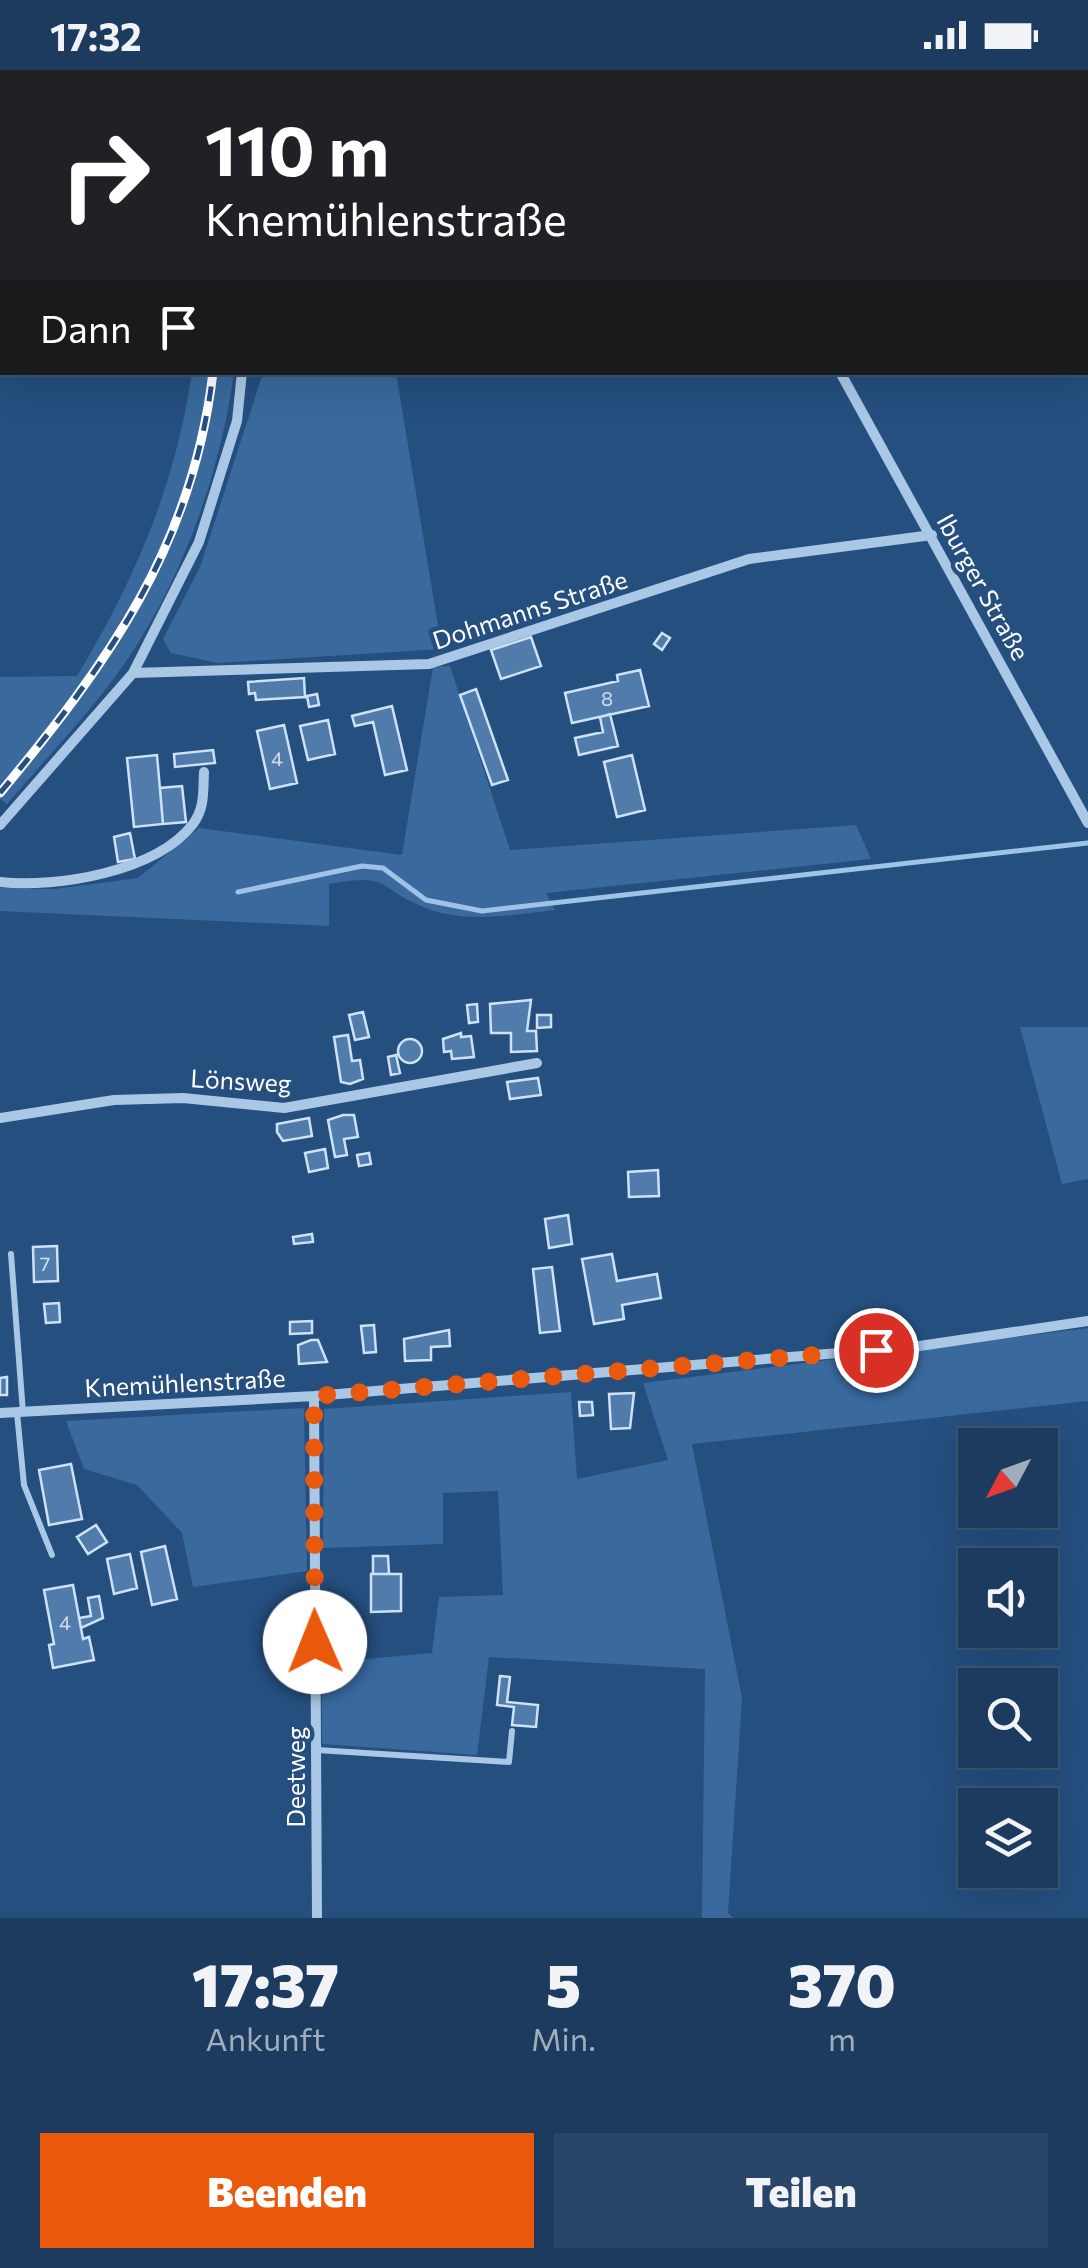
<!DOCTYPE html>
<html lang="de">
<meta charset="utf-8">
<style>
:root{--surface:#1c3b5f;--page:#294668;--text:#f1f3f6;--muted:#a0adbd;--line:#3a5574;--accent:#ea580c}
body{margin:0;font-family:Commissioner,sans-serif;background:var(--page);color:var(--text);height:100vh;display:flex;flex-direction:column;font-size:38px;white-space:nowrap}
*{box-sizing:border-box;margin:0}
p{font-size:32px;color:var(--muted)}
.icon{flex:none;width:55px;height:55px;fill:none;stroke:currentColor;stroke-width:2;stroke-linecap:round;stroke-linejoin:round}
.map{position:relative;height:1848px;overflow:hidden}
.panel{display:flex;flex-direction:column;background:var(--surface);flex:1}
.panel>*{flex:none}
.banner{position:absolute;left:0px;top:0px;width:1090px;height:305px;box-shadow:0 10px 40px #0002,0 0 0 2px var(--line);background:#202124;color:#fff;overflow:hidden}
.needle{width:65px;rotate:229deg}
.tools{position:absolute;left:958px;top:1358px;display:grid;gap:20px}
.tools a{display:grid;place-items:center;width:100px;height:100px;border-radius:0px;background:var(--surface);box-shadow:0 10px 40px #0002,0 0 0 2px var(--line);font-size:50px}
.pin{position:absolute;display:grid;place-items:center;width:85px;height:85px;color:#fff;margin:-42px;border:5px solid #fff;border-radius:50%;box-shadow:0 2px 10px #0007}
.me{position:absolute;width:110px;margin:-55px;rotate:359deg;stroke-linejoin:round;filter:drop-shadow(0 0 8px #0008)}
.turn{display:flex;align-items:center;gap:35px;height:210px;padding:0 40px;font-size:45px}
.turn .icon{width:130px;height:130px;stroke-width:2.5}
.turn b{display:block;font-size:70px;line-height:85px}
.then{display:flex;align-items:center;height:95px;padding:0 40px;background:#0003;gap:20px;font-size:38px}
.eta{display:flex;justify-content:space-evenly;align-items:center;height:170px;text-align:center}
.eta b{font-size:60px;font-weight:800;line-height:70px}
.primary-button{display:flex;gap:20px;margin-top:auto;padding:20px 40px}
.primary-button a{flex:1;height:115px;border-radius:0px;background:var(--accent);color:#fff;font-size:40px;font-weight:800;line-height:115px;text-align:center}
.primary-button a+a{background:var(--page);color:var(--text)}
.status{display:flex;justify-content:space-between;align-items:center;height:70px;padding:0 50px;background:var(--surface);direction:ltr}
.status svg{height:28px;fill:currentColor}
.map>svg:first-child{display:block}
</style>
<div class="status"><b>17:32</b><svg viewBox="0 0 49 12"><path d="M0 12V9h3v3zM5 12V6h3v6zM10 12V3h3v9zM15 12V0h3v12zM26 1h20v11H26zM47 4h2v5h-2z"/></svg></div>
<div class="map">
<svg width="1088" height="1848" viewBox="0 0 1088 1848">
<rect width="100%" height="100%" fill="#254f7f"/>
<path fill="#39699d" d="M637 0H846L624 2Z
M192 303H234C220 402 185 503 129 587 94 639 48 686 7 734L0 729V607L77 606C136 508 175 415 192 303Z
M263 303H396L442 579 218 593 171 583 163 569 200 497Z
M450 596 510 780 856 755 871 789 546 823 555 840C512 845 464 854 423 837 374 816 392 803 329 814V856L0 841V818L55 819 138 808 199 758 402 785 433 597Z
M1020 957H1088V1109L1062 1114Z
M1088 1258V1331L692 1374 742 1628 728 1843 733 1848H702L705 1599 489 1587 477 1685 322 1674V1593L432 1583 439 1527 503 1525 498 1421 443 1423V1474L323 1478 324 1339 571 1322 577 1409 668 1390 643 1313Z
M304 1338 307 1501 193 1517 182 1463 137 1415 84 1399 66 1351Z"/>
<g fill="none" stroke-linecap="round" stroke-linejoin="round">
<path stroke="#9fc3e7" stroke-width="5" d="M766 2 787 0
M238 822 362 796 383 798 426 830 482 841 1088 773"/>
</g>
<path fill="#517baa" stroke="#cee1f5" stroke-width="2.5" d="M662 563 670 568 662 580 654 574Z
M531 567 541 596 501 609 491 580Z
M640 600 649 636 572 653 565 623 618 611 617 605Z
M304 608 305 627 256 630 255 623 249 624 248 612Z
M476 619 508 710 492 715 460 625Z
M317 624 319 635 309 637 307 626Z
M392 636 407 700 385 705 373 652 355 656 352 646Z
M610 644 618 676 579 685 575 668 603 662 600 647Z
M328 650 335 684 308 690 300 656Z
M284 655 297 713 270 719 257 661Z
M213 680 215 693 175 697 174 684Z
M157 685 163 754 134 757 127 688Z
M632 685 645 740 617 747 604 692Z
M182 716 186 752 163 754 160 718Z
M130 763 135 789 118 792 114 767Z
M531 930 527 961H536L537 981 511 982V963H491L490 934Z
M477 934 478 952 469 953 467 935Z
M363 942 369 967 355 970 349 945Z
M537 945H551V957L537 958Z
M461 963V967L471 966 474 987 452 989 451 981 444 982 443 969Z
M348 965 352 991 360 990 363 1009 350 1014 341 1012 334 967Z
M398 981a12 12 0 1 1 24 0a12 12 0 1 1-24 0Z
M396 985 400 1003 391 1005 388 987Z
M538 1008 541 1025 510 1029 507 1012Z
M343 1045H354L358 1067 344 1069 347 1085 335 1087 328 1050Z
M309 1048 312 1066 283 1071 277 1062V1054Z
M325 1079 328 1098 309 1102 305 1083Z
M369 1083 371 1094 359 1096 357 1085Z
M658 1100 659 1126 629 1127 628 1102Z
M568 1145 572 1174 549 1178 545 1149Z
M312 1164 313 1172 294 1174 293 1167Z
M57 1176 58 1211 34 1212 33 1177Z
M612 1184 617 1211 657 1204 661 1228 622 1235 624 1249 594 1254 582 1189Z
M552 1197 560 1261 540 1263 533 1199Z
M59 1233 60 1252 46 1253 44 1234Z
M312 1251V1263L290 1264V1252Z
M374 1255 376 1282 364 1283 361 1256Z
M449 1260 450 1276 431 1277V1290L405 1291 404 1269Z
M311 1270H318L327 1292 299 1294 298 1275Z
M7 1307V1325H0V1308Z
M634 1323 630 1358 611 1359 609 1324Z
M579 1332H592L593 1345 580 1346Z
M71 1394 82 1449 49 1455 39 1400Z
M96 1455 107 1472 88 1484 77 1467Z
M165 1476 177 1529 152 1535 141 1482Z
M130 1484 137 1518 114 1524 107 1489Z
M373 1486H388L389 1504H373Z
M371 1504H401V1541L371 1542Z
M73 1515 83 1569 89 1567 94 1590 53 1598 49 1575 54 1574 44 1520Z
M99 1526 103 1548 81 1558 79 1548 91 1546 88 1528Z
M500 1606 510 1607 507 1632 538 1635 536 1657 512 1655 514 1637 497 1635Z"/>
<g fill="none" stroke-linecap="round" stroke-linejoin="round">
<path stroke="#abc7e6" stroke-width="6" d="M11 1184 23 1343
M17 1343 24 1415 52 1485
M317 1680 509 1692 512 1661"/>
<path stroke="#abc7e6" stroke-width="10" d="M215 0 216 2
M715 0 716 2
M840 302 1088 753
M133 603 429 594 749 489 932 465
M0 755 133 603 199 472 237 351 242 302
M0 812C57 818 156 802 193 754 205 738 203 721 204 702
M0 1048 114 1030 183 1028 284 1038 537 993
M314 1326 317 1848
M0 1343 314 1326 913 1277 1088 1251"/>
<g stroke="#fff" stroke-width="9">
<path id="rail" d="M180 0 181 2
M65 2 66 0
M0 116 2 111
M0 140 2 134
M0 723C108 593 193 476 213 302"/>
</g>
<use href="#rail" stroke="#254f7f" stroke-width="5" stroke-dasharray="15" stroke-linecap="butt"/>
</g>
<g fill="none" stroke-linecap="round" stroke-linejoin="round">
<path stroke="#ea580c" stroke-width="18" stroke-dasharray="0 32.4" d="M315 1572 314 1326 876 1280"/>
</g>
<g text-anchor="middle" stroke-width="9" stroke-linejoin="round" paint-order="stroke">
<g font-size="20" fill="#d4deea">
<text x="607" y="636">8</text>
<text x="277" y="696">4</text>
<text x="45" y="1201">7</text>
<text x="65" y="1560">4</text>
</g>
<g font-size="25" fill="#fff" stroke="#254f7f">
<text transform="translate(983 517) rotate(61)" y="9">Iburger Straße</text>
<text transform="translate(530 540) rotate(-18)" y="9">Dohmanns Straße</text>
<text transform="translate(241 1011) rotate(3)" y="9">Lönsweg</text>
<text transform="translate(185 1313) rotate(-3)" y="9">Knemühlenstraße</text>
<text transform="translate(296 1707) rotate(-90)" y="9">Deetweg</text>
</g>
</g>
</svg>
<div class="tools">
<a><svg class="needle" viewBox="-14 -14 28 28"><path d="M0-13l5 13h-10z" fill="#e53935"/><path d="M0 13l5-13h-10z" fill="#a0adbd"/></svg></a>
<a><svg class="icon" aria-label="sound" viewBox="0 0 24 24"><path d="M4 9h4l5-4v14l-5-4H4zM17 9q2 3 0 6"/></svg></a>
<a><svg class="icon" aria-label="search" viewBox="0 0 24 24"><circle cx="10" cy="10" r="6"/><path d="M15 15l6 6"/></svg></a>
<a><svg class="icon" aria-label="layers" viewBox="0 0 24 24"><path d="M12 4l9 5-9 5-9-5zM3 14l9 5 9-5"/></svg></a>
</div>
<div class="pin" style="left:876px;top:1280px;background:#d93025"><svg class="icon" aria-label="arrive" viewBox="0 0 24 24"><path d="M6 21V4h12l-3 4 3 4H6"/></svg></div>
<svg class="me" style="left:315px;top:1572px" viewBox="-20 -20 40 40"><circle r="19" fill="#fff"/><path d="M0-13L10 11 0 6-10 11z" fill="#ea580c"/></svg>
<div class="banner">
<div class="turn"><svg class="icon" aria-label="right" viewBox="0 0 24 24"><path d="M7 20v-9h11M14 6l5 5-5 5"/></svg><div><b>110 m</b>Knemühlenstraße</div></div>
<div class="then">Dann<svg class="icon" aria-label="arrive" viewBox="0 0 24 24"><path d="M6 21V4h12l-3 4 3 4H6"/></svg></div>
</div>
</div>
<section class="panel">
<div class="eta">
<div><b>17:37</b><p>Ankunft</p></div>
<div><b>5</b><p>Min.</p></div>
<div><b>370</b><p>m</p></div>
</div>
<div class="primary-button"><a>Beenden</a><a>Teilen</a></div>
</section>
